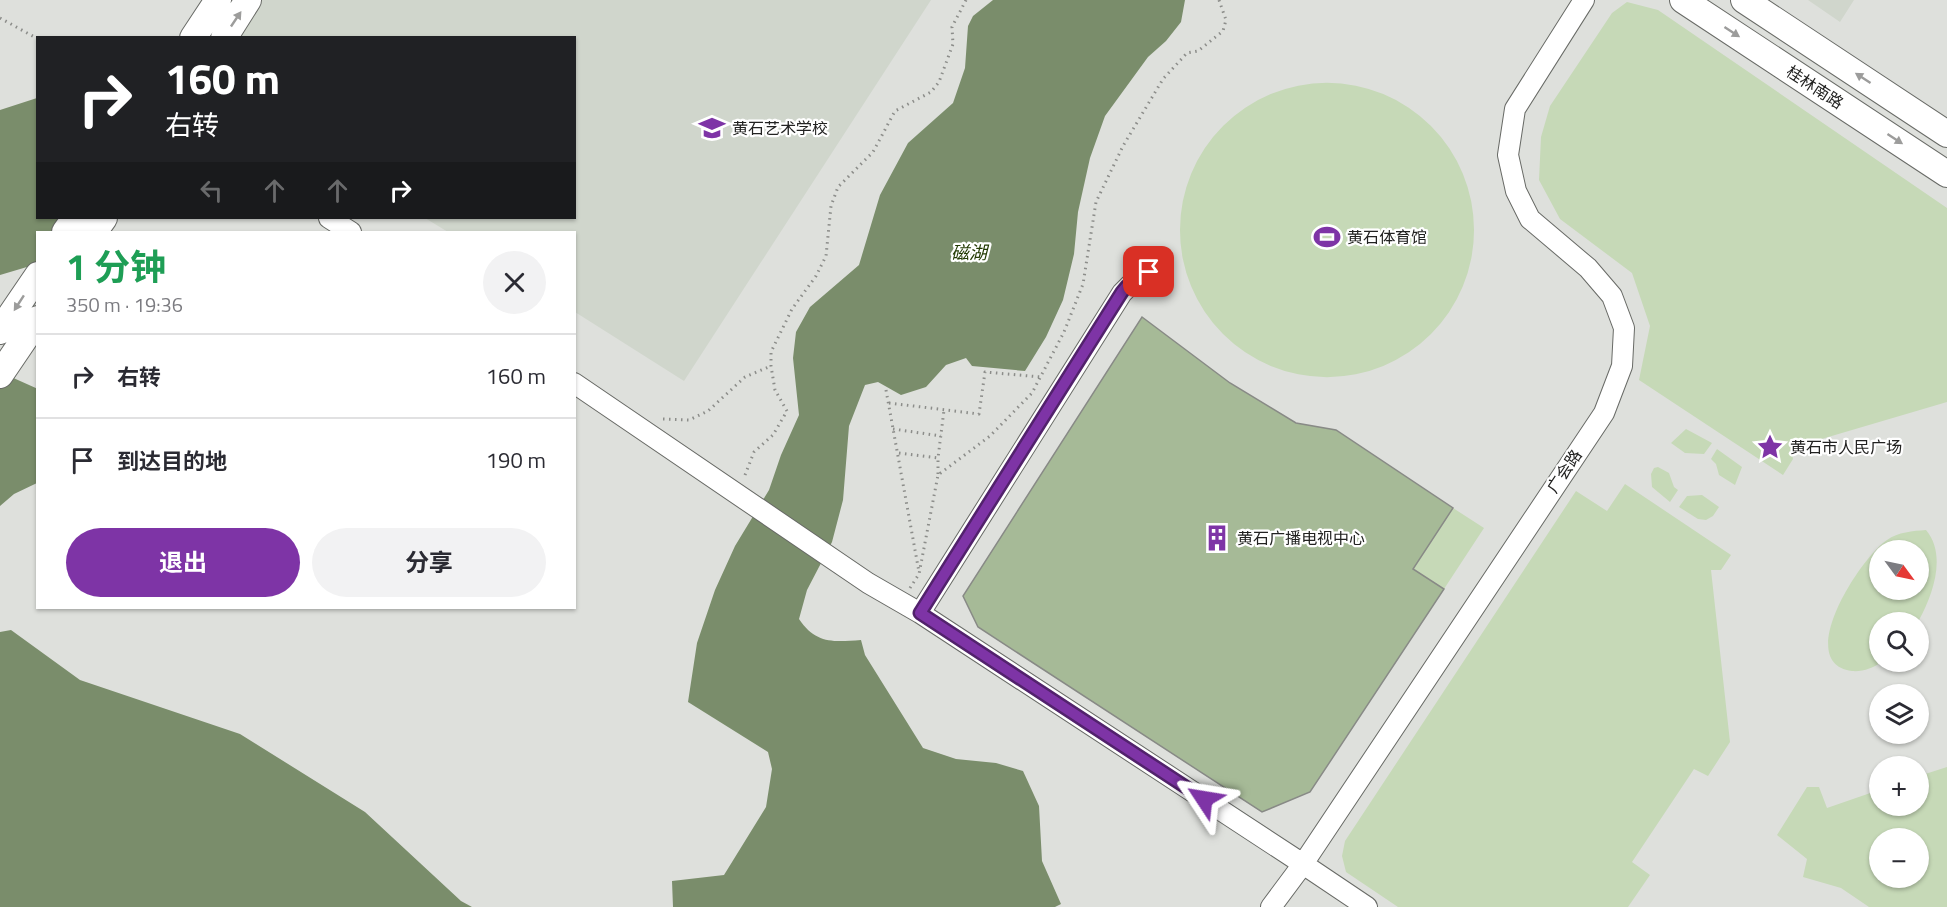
<!DOCTYPE html>
<html lang="zh">
<meta charset="utf-8">
<style>
:root{--surface:#fff;--page:#f2f2f3;--text:#2b2b33;--muted:#7c7c81;--line:#e1e1e2;--accent:#7e34a6}
body{margin:0;font-family:"Titillium Web","Noto Sans SC",sans-serif;background:var(--page);color:var(--text);height:100vh;display:flex;flex-direction:column;font-size:22px;white-space:nowrap}
*{box-sizing:border-box;margin:0}
p{font-size:20px;color:var(--muted)}
.icon{flex:none;width:33px;height:33px;fill:none;stroke:currentColor;stroke-width:2;stroke-linecap:round;stroke-linejoin:round}
.map{position:relative;flex:1;overflow:hidden}
.drawer{position:absolute;left:36px;top:231px;width:540px;height:378px;display:flex;flex-direction:column;background:var(--surface);border-radius:0px;box-shadow:0 2px 4px #0004}
.drawer>*{flex:none}
.banner{position:absolute;left:36px;top:36px;width:540px;height:183px;border-radius:0px;box-shadow:0 2px 4px #0004;background:#202124;color:#fff;overflow:hidden}
.needle{width:39px;rotate:123deg}
.fabs{position:absolute;left:1869px;top:540px;display:grid;gap:12px}
.fabs a{display:grid;place-items:center;width:60px;height:60px;border-radius:50%;background:var(--surface);box-shadow:0 2px 4px #0004;font-size:30px}
.pin{position:absolute;display:grid;place-items:center;width:51px;height:51px;color:#fff;margin:-26px;border-radius:12px;box-shadow:0 3px 9px #0006}
.me{position:absolute;width:66px;margin:-33px;rotate:303deg;stroke-linejoin:round;filter:drop-shadow(0 0 4px #0008)}
.turn{display:flex;align-items:center;gap:21px;height:126px;padding:0 30px;font-size:27px}
.turn .icon{width:78px;height:78px;stroke-width:2.5}
.turn b{display:block;font-size:42px;line-height:51px}
.lanes{display:flex;align-items:center;height:57px;padding:0 30px;background:#0003;justify-content:center;gap:30px;direction:ltr}
.lanes .off{opacity:.35}
.round{display:grid;place-items:center;flex:none;width:63px;height:63px;border-radius:32px;background:var(--page)}
.overview{display:flex;align-items:center;justify-content:space-between;height:102px;padding:0 30px}
h1{font-size:36px;font-weight:700;line-height:45px;color:#1e9e55}
.primary-button{display:flex;gap:12px;margin-top:auto;padding:12px 30px}
.primary-button a{flex:1;height:69px;border-radius:36px;background:var(--accent);color:#fff;font-size:24px;font-weight:700;line-height:69px;text-align:center}
.primary-button a+a{background:var(--page);color:var(--text)}
ul{padding:0;list-style:none}
li{display:flex;align-items:center;gap:18px;height:84px;padding:0 30px;border-top:2px solid var(--line)}
li div{flex:1}
li b{display:block;font-size:22px}
li em{font-style:normal}
.map>svg:first-child{display:block}
</style>
<div class="map">
<svg width="1947" height="907" viewBox="0 0 1947 907">
<rect width="100%" height="100%" fill="#dee0dc"/>
<path fill="#d0d6cc" d="M252 0H931L684 381 575 312 574 232H448L425 218H574V38H227Z
M1808 0H1854L1840 22Z"/>
<path fill="#c6d9b7" fill-rule="evenodd" d="M1627 2 1658 10 1947 208V402L1791 448 1793 459 1783 475 1639 380 1650 326 1632 273 1560 219 1539 180 1541 137 1550 106 1612 13Z
M1180 230a147 147 0 1 1 294 0a147 147 0 1 1-294 0Z
M1686 429 1712 443 1704 454 1685 453 1671 443Z
M1717 449 1742 467 1735 485 1719 475 1716 464 1711 459Z
M1658 467 1669 473 1674 487 1678 490 1670 502 1652 487 1651 474 1654 468Z
M1625 484 1731 555 1721 570H1711L1730 742 1708 776 1694 769 1632 862 1650 875 1628 907H1398L1346 872 1342 856 1345 841 1576 491 1607 511Z
M1702 495 1719 507 1713 516 1706 520 1698 519 1679 507 1687 496Z
M1453 508 1484 528 1444 589 1413 569Z
M1926 530C1947 555 1933 594 1919 620L1918 622H1880L1881 662C1874 668 1862 672 1852 671 1792 663 1861 557 1887 540 1898 532 1913 531 1926 530ZM1880 550H1918V590H1880Z
M1947 767V907H1869L1841 888 1803 877 1807 859 1777 835 1807 787H1819L1827 808 1879 790 1880 806H1918L1919 776ZM1880 838H1918V878H1880Z"/>
<path fill="#7a8d6b" d="M993 0H1185L1181 22 1166 41 1148 57 1105 116 1090 158 1078 212 1074 254 1063 300 1046 337 1025 371 972 366 966 358 946 365 926 387 901 395 878 382 865 385 849 426 843 500 832 542 807 590 799 619C816 644 833 642 861 640L865 655 923 748 956 759 996 763 1023 771 1039 806 1042 861 1061 904 1055 907H673L672 881 724 875 766 807 772 769 768 752 688 702 697 643 715 590 735 546 769 490 781 455 799 415 793 358 796 332 810 307 859 265 880 195 908 143 953 103 965 68 968 26 973 16Z
M37 98 38 218H77L65 232H38L37 264 0 275V110Z
M0 372 38 389 37 483 14 494 0 506Z
M11 630 80 680 240 734 365 812 461 901 472 907H0V632Z"/>
<path fill="#a6ba97" stroke="#888a86" stroke-width="1.5" d="M1142 317 1230 383 1296 423 1336 430 1453 508 1413 569 1444 589 1310 792 1262 812 978 627 963 596Z"/>
<g fill="none" stroke-linecap="round" stroke-linejoin="round">
<g stroke="#686a66" stroke-width="22">
<path id="minor" d="M329 218 351 232
M574 383 868 583 920 613 1303 864 1271 907
M920 613 1122 293 1138 277 1149 272
M1367 907 1303 864 1604 413 1622 366 1624 328 1612 296 1588 268 1530 219 1516 191 1508 155 1515 109 1584 0"/>
</g>
<g stroke="#686a66" stroke-width="28">
<path id="major" d="M1683 0 1947 174
M1744 0 1947 134
M193 38 218 0
M224 38 248 0
M65 232 75 218
M94 232 104 218
M0 331 38 275
M0 375 38 319"/>
</g>
<path stroke="#8c8d8a" stroke-width="3" stroke-dasharray="1.5 4.5" stroke-linecap="butt" d="M0 18 38 39
M886 390 919 572
M889 403 979 414 985 372 1041 377
M663 419 689 420 708 411 745 377 771 366
M893 429 941 436
M899 453 938 458 944 410
M938 474V458
M745 475 754 452 773 435 787 411 775 390 771 366V352L792 309 816 276 826 256 831 206 838 187 873 152 895 111 931 92 939 82 953 44 952 27 966 0
M910 588 919 574 938 475 990 436 1032 393 1064 332 1083 284 1096 202 1123 146 1163 79 1187 53 1198 51 1223 31 1226 20 1219 0"/>
<use href="#minor" stroke="#fff" stroke-width="20"/>
<use href="#major" stroke="#fff" stroke-width="26"/>
</g>
<defs><path id="oneway-solid" d="M-6-.8H1V-3.2L6.5 0L1 3.2V.8H-6Z" transform="scale(1.5)"/></defs>
<g fill="#9c9c9b">
<use href="#oneway-solid" transform="translate(236 19) rotate(-56)"/>
<use href="#oneway-solid" transform="translate(1732 32) rotate(33)"/>
<use href="#oneway-solid" transform="translate(1863 78) rotate(-147)"/>
<use href="#oneway-solid" transform="translate(1895 139) rotate(33)"/>
<use href="#oneway-solid" transform="translate(19 303) rotate(123)"/>
</g>
<g fill="none" stroke-linecap="round" stroke-linejoin="round">
<g stroke="#52226c" stroke-width="15">
<path id="route" d="M1149 272 1127 286 1122 292 920 613 1204 799"/>
</g>
<use href="#route" stroke="#7e34a6" stroke-width="10"/>
</g>
<defs>
<g id="school-bare" transform="scale(2.07)"><path d="M0-5L7-2L0 1L-7-2ZM-4 1L0 2.5L4 1V4Q0 6-4 4Z" fill="#7e34a6" stroke="#fff" stroke-width="2.5" paint-order="stroke"/></g>
<g id="stadium-bare" transform="scale(2.07)"><path d="M0-5a6.5 5 0 1 0 0 10a6.5 5 0 1 0 0-10ZM-3.5-1.8h7v3.6h-7Z" fill="#7e34a6" stroke="#fff" stroke-width="2.5" paint-order="stroke"/></g>
<g id="sight-bare" transform="scale(2.07)"><path d="M0-6L1.8-2.2L6-1.7L2.9 1.2L3.7 5.4L0 3.3L-3.7 5.4L-2.9 1.2L-6-1.7L-1.8-2.2Z" fill="#7e34a6" stroke="#fff" stroke-width="2.5" paint-order="stroke"/></g>
<g id="building-bare" transform="scale(2.07)"><path d="M-4-6H4V6H1V3H-1V6H-4ZM-2.5-4.3h1.7v1.8h-1.7ZM.8-4.3h1.7v1.8H.8ZM-2.5-1h1.7V.8h-1.7ZM.8-1h1.7V.8H.8Z" fill="#7e34a6" stroke="#fff" stroke-width="2.5" paint-order="stroke"/></g>
</defs>
<g fill-rule="evenodd">
<use href="#school-bare" x="712" y="128"/>
<use href="#stadium-bare" x="1327" y="237"/>
<use href="#sight-bare" x="1770" y="447"/>
<use href="#building-bare" x="1217" y="538"/>
</g>
<g text-anchor="middle" stroke-width="4.5" stroke-linejoin="round" paint-order="stroke">
<g font-size="16" fill="#222221" stroke="#fff">
<text transform="translate(1815 87) rotate(33)" y="6">桂林南路</text>
<text transform="translate(1564 471) rotate(-56)" y="6">广会路</text>
</g>
<g font-size="16" fill="#222221" stroke="#fff" text-anchor="start">
<text x="732" y="134">黄石艺术学校</text>
<text x="1347" y="243">黄石体育馆</text>
<text x="1790" y="453">黄石市人民广场</text>
<text x="1237" y="544">黄石广播电视中心</text>
</g>
<g font-size="18" font-style="italic" fill="#223a02" stroke="#fff">
<text x="969" y="259">磁湖</text>
</g>
</g>
</svg>
<div class="fabs">
<a><svg class="needle" viewBox="-14 -14 28 28"><path d="M0-13l5 13h-10z" fill="#e53935"/><path d="M0 13l5-13h-10z" fill="#7c7c81"/></svg></a>
<a><svg class="icon" aria-label="search" viewBox="0 0 24 24"><circle cx="10" cy="10" r="6"/><path d="M15 15l6 6"/></svg></a>
<a><svg class="icon" aria-label="layers" viewBox="0 0 24 24"><path d="M12 4l9 5-9 5-9-5zM3 14l9 5 9-5"/></svg></a>
<a>+</a>
<a>−</a>
</div>
<div class="pin" style="left:1149px;top:272px;background:#d93025"><svg class="icon" aria-label="arrive" viewBox="0 0 24 24"><path d="M6 21V4h12l-3 4 3 4H6"/></svg></div>
<svg class="me" style="left:1204px;top:799px" viewBox="-20 -20 40 40"><path d="M0-17L14 15 0 8-14 15z" fill="#7e34a6" stroke="#fff" stroke-width="4"/></svg>
<div class="banner">
<div class="turn"><svg class="icon" aria-label="right" viewBox="0 0 24 24"><path d="M7 20v-9h11M14 6l5 5-5 5"/></svg><div><b>160 m</b>右转</div></div>
<div class="lanes"><svg class="icon off" aria-label="left" viewBox="0 0 24 24"><path d="M17 20v-9H6M10 6l-5 5 5 5"/></svg><svg class="icon off" aria-label="ahead" viewBox="0 0 24 24"><path d="M12 20V5M6 11l6-6 6 6"/></svg><svg class="icon off" aria-label="ahead" viewBox="0 0 24 24"><path d="M12 20V5M6 11l6-6 6 6"/></svg><svg class="icon" aria-label="right" viewBox="0 0 24 24"><path d="M7 20v-9h11M14 6l5 5-5 5"/></svg></div>
</div>
<section class="drawer">
<div class="overview"><div><h1>1 分钟</h1><p>350 m · 19:36</p></div><a class="round"><svg class="icon" aria-label="close" viewBox="0 0 24 24"><path d="M6 6l12 12M18 6L6 18"/></svg></a></div>
<ul>
<li><svg class="icon" aria-label="right" viewBox="0 0 24 24"><path d="M7 20v-9h11M14 6l5 5-5 5"/></svg><div><b>右转</b></div><em>160 m</em></li>
<li><svg class="icon" aria-label="arrive" viewBox="0 0 24 24"><path d="M6 21V4h12l-3 4 3 4H6"/></svg><div><b>到达目的地</b></div><em>190 m</em></li>
</ul>
<div class="primary-button"><a>退出</a><a>分享</a></div>
</section>
</div>
